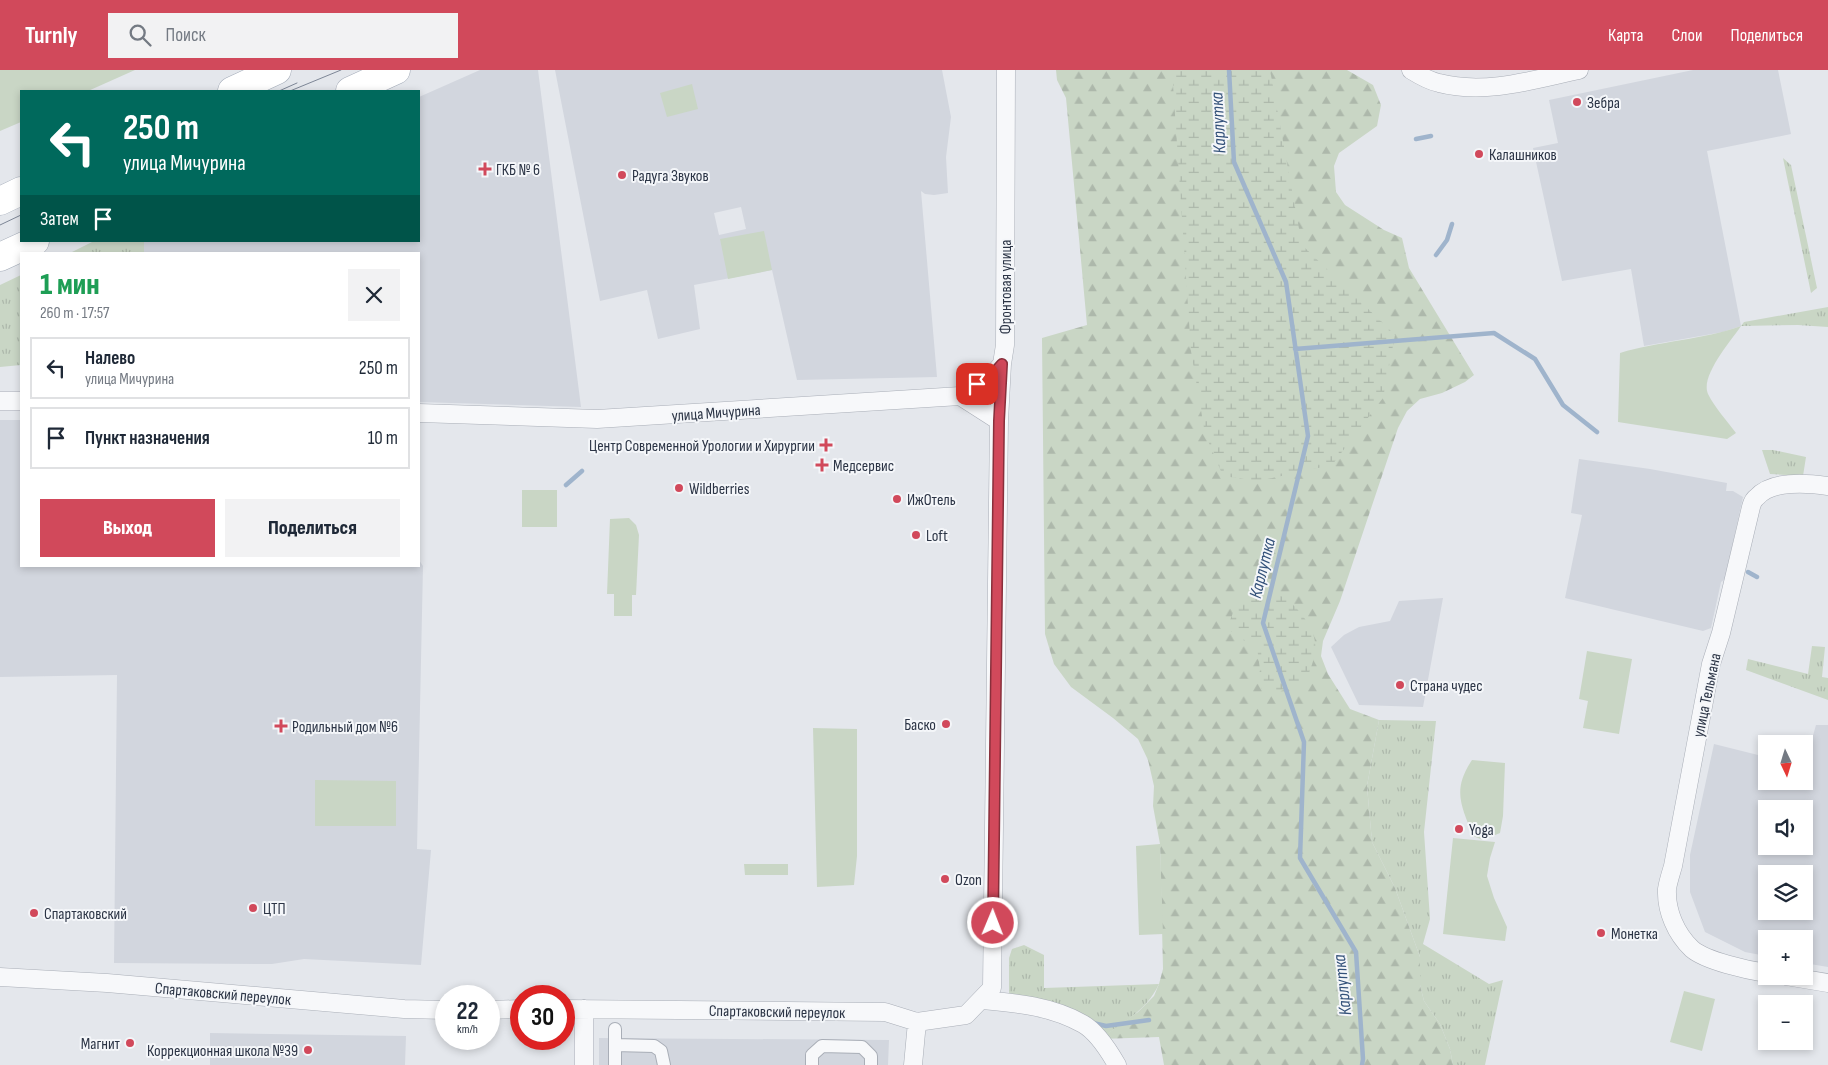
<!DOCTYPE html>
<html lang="ru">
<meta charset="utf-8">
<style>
:root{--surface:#fff;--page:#f2f2f3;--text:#1f2937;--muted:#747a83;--line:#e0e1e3;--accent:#d1495b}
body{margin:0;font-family:"Sofia Sans Condensed",sans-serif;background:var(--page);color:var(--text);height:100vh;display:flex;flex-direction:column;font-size:19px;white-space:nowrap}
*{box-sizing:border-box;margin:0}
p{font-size:16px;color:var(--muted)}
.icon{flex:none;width:28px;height:28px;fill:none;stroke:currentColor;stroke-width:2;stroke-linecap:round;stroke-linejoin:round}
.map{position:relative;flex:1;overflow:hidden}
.sheet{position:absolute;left:20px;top:182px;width:400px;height:315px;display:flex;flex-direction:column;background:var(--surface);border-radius:0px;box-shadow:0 2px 8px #0003}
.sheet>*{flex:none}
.hud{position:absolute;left:20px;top:20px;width:400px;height:152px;border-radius:0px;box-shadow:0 2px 8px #0003;background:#00695c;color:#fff;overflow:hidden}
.needle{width:32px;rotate:176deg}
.buttons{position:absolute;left:1758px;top:665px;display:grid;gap:10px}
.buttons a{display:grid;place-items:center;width:55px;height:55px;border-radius:0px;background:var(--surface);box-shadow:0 2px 8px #0003;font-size:25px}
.speed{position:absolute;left:435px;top:915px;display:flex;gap:10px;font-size:25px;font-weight:700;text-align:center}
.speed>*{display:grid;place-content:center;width:65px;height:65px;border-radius:50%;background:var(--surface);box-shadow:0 2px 8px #0003;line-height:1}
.speed small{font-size:12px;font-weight:400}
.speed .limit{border:8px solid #d22;background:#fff;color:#111}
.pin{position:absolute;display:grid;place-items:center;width:42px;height:42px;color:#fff;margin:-21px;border-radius:10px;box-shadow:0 2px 8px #0006}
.me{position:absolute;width:55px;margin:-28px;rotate:1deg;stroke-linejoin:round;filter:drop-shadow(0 0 4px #0008)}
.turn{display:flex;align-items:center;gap:18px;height:105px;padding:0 20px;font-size:22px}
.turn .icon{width:65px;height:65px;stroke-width:2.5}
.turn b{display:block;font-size:35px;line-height:42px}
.then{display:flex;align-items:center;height:48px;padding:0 20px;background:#0003;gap:10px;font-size:19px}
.round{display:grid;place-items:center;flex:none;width:52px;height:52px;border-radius:0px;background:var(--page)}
.overview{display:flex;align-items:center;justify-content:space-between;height:85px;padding:0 20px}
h1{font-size:30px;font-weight:800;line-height:38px;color:#1e9e55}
.action{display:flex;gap:10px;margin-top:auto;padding:10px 20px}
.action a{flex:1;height:58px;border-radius:0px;background:var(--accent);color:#fff;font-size:20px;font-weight:800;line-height:58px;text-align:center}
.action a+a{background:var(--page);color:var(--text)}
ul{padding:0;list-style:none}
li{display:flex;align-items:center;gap:15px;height:62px;margin:0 10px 8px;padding:0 10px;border:2px solid var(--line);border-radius:0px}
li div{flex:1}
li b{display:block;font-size:19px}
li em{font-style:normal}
header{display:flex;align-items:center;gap:30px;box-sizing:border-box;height:70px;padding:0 25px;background:var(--accent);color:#fff}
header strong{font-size:24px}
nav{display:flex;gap:28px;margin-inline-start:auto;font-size:18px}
.search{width:350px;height:45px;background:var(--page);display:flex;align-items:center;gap:12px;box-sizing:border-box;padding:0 18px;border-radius:0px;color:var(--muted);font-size:19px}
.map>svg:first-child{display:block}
</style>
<header>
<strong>Turnly</strong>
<div class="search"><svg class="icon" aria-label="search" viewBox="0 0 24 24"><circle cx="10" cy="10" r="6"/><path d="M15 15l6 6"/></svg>Поиск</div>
<nav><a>Карта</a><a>Слои</a><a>Поделиться</a></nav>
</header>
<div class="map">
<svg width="1828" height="995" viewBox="0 0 1828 995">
<defs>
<pattern id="grass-tufts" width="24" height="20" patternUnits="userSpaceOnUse" patternTransform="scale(1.25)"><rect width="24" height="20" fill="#c9d6c5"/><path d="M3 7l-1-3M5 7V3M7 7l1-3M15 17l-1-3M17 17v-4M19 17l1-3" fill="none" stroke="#adb8ab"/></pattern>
<pattern id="forest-firs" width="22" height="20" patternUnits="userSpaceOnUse" patternTransform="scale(1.25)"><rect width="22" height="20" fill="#c9d6c5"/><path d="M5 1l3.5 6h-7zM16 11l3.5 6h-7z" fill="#adb8ab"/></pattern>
<pattern id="wetland-marsh" width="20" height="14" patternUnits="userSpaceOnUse" patternTransform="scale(1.25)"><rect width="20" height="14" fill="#c9d6c5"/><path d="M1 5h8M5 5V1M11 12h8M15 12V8" fill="none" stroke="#adb8ab"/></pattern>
</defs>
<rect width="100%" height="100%" fill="#e4e7ec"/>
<path fill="#d2d6de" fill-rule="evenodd" d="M480 0H538L581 337 419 332V184H144V171H419V27Z
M555 0H942L951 47 946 87 948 123 934 125 925 124 921 121 937 307 797 310 772 200 694 215 700 259 658 269 647 220 600 231ZM741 137 746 159 719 165 714 143Z
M1693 0H1778L1791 64 1707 81 1741 256 1723 262 1644 276 1631 199 1562 211 1533 78 1558 73 1549 30Z
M0 350H21V496H419V490L423 496 417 779 431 780 421 895 304 889 272 894 114 893 117 605 0 607Z
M1579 389 1650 399 1727 413 1726 421H1733L1743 427 1725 509 1721 512 1711 558 1703 561 1565 528 1582 445 1571 443Z
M1443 528 1423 637 1359 635 1331 577 1344 565 1359 557 1390 551 1399 531Z
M1816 655H1828V897L1804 893V869H1766V886L1745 882 1705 862 1690 822V785L1714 674 1766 687V711H1804V697ZM1766 739H1804V776H1766ZM1766 804H1804V841H1766Z
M210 963 406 966 405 995H210Z
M599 968 889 970 888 995H599Z"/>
<path fill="url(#grass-tufts)" d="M1783 88 1791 95 1817 218 1811 223Z
M94 171H144V184H68Z
M21 205V295L0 297V215Z
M1828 237V257L1798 255 1741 256 1744 252Z
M1762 380H1773L1806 387 1803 406 1770 404Z
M1812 576 1825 577 1822 607 1828 608V630L1746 600 1748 589 1808 604Z
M1379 650 1436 651 1424 762 1430 849 1423 874 1489 914 1503 910 1485 995H1453L1450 979 1440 954 1424 931 1420 915V887L1395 818 1372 772 1367 716Z
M1024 875 1044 885V918L1159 914C1147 940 1123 953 1100 969L1009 928V888L1012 879Z"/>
<path fill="url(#forest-firs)" d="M1056 0H1347L1373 15 1381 35 1377 56 1339 83 1334 96 1336 122 1345 135 1384 160 1402 168 1409 198 1474 305 1465 312 1442 323 1420 329 1407 341 1398 358 1340 531 1323 571 1321 586 1328 604 1350 639 1379 650 1367 716 1372 772 1395 818 1420 887V915L1424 931 1440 954 1450 979 1453 995H1164L1159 967 1100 969 1138 942 1154 926 1159 914 1163 899 1160 774 1153 736 1154 716 1148 690 1138 669 1113 648 1071 617 1054 594 1045 564 1042 268 1087 255 1066 28 1057 10Z"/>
<path fill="url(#wetland-marsh)" d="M1172 0H1270L1302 175 1395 265 1383 328 1332 395 1258 411 1223 406 1205 364 1191 281Z
M1240 525C1251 525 1267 522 1278 525 1293 529 1314 557 1315 572 1317 586 1309 604 1303 616L1276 622 1262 620 1258 610 1260 600 1257 577 1246 572 1227 558Z"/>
<path fill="#c9d6c5" d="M0 0H135L88 21H21V52L0 61Z
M692 14 698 39 667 47 660 23Z
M764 161 772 200 728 209 720 169Z
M1741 256C1731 271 1700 306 1708 324 1715 338 1727 351 1736 363L1727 369 1618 352 1620 283C1659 271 1702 270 1741 256Z
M522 420H557V457H522Z
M629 448 636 455 639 465 636 525H632V546H614V524H607L610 449Z
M1587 581 1632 589 1619 664 1583 658 1588 631 1579 629Z
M813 658 857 659V786L854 815 817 817Z
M1472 690 1505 693 1503 746 1500 763 1483 770 1473 766C1461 735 1452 720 1472 690Z
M315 710 396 711V756H315Z
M1453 768 1495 772 1490 788 1487 806 1494 828 1507 857 1505 871 1443 864Z
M1160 774 1163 864 1139 865 1136 776Z
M744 794H788V805H745Z
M1684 921 1715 929 1702 981 1670 972Z"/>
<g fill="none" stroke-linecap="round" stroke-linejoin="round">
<path stroke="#9fb4cc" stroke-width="4.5" d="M1229 0 1234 92 1286 212 1308 366 1263 553 1304 672 1300 788 1356 882 1363 989 1362 995
M1416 69 1431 66
M1436 185 1447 170 1452 154
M1295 279 1494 263 1535 289 1563 335 1597 362
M566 415 582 401
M1748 502 1757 507
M1093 953 1106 956 1149 950"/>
<g stroke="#a9aeb7" stroke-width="14">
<path id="pedestrian" d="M615 975 654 976 661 981 664 995
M615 995V959
M812 995V985L822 976 862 977 871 986V995"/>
</g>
<g stroke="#a9aeb7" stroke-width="19">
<path id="minor" d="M1411 0C1419 5 1429 11 1439 13 1485 25 1533 10 1579 0
M960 326 999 351
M0 331H21
M419 343 597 349 960 326 994 303 1002 294
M1766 903C1747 900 1706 891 1692 879 1676 864 1666 841 1667 819 1668 812 1671 803 1673 796L1711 594 1721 563 1751 437C1752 433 1754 429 1757 427 1772 410 1808 413 1828 416
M1786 906 1828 913
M0 907 107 913 404 939 446 940
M982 930C1016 933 1051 936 1083 954 1097 962 1109 981 1117 995
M564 939 885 942 917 952 966 945 992 918 999 351 1002 294 1005 275 1006 0
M489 940 521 939
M584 995V939
M913 995 917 952"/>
</g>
<g stroke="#a3abb8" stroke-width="29">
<path id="primary" d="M232 21 277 0
M350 21 396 0
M0 131 21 121
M0 187 35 171"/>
</g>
<use href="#pedestrian" stroke="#f7f8fa" stroke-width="12"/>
<use href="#minor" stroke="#f7f8fa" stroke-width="18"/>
<use href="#primary" stroke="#fff" stroke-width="28"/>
<path stroke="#7d8696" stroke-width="1" d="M279 21 297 13
M290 21 341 0
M0 155 21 145"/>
</g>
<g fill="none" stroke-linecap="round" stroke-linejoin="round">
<g stroke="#882f3b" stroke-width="12">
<path id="route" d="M977 314 994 303 1002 294 999 351 993 853"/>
</g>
<use href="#route" stroke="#d1495b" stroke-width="9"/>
</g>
<g fill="#d1495b" stroke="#f4f6f9" stroke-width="2">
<circle cx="1577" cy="32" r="5"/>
<circle cx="1479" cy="84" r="5"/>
<path d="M482.5 91.5h5v5h5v5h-5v5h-5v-5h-5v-5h5z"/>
<circle cx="622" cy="105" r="5"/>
<path d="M823.5 367.5h5v5h5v5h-5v5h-5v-5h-5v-5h5z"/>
<path d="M819.5 387.5h5v5h5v5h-5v5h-5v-5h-5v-5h5z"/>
<circle cx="679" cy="418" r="5"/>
<circle cx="897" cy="429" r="5"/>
<circle cx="916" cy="465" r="5"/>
<circle cx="1400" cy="615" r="5"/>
<circle cx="946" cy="654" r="5"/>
<path d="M278.5 648.5h5v5h5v5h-5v5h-5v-5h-5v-5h5z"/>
<circle cx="1459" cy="759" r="5"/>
<circle cx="945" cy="809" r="5"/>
<circle cx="253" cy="838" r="5"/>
<circle cx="34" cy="843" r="5"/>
<circle cx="1601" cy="863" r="5"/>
<circle cx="130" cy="973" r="5"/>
<circle cx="308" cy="980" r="5"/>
</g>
<g text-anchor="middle" stroke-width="4" stroke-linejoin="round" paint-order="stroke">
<g font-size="16" fill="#2b3445" stroke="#f4f6f9" text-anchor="start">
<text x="1587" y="38">Зебра</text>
<text x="1489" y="90">Калашников</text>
<text x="496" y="105">ГКБ № 6</text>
<text x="632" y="111">Радуга Звуков</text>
<text x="815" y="381" text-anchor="end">Центр Современной Урологии и Хирургии</text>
<text x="833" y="401">Медсервис</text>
<text x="689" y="424">Wildberries</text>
<text x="907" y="435">ИжОтель</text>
<text x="926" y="471">Loft</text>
<text x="1410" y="621">Страна чудес</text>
<text x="936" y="660" text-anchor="end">Баско</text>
<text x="292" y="662">Родильный дом №6</text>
<text x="1469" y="765">Yoga</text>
<text x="955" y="815">Ozon</text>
<text x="263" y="844">ЦТП</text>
<text x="44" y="849">Спартаковский</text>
<text x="1611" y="869">Монетка</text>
<text x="120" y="979" text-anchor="end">Магнит</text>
<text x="298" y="986" text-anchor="end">Коррекционная школа №39</text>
</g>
<g font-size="16" fill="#2b3445" stroke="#f4f6f9">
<text transform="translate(1005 217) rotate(-90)" y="6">Фронтовая улица</text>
<text transform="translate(716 342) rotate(-4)" y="6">улица Мичурина</text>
<text transform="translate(1706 625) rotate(-78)" y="6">улица Тельмана</text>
<text transform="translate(223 923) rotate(5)" y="6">Спартаковский переулок</text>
<text transform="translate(777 941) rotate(1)" y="6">Спартаковский переулок</text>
</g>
<g font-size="18" font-style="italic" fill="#34527a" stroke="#f4f6f9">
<text transform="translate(1218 53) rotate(-93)" y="6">Карлутка</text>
<text transform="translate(1262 498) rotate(-76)" y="6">Карлутка</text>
<text transform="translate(1342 915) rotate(-96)" y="6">Карлутка</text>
</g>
</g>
</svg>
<div class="buttons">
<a><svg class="needle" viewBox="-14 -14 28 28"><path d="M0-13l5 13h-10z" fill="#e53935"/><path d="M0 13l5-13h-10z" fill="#747a83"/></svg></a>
<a><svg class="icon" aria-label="sound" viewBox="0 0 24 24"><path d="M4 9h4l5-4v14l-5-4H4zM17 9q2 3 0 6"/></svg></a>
<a><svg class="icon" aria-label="layers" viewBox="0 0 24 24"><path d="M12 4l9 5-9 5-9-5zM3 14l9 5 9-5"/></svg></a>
<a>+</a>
<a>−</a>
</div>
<div class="speed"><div>22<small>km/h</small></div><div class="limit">30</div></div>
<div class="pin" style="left:977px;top:314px;background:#d93025"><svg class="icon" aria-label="arrive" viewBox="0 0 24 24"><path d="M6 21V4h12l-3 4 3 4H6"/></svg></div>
<svg class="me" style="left:993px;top:853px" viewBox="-20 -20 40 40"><circle r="17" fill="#d1495b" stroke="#fff" stroke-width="3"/><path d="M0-11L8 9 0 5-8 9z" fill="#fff"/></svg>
<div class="hud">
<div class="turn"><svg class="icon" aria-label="left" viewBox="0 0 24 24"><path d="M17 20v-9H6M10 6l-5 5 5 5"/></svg><div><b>250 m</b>улица Мичурина</div></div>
<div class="then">Затем<svg class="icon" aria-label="arrive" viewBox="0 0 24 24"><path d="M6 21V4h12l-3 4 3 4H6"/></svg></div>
</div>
<section class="sheet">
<div class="overview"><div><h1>1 мин</h1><p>260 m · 17:57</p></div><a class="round"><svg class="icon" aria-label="close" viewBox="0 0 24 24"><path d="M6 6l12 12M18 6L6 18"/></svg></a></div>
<ul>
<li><svg class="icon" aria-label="left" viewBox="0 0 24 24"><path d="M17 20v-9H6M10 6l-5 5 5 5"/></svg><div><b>Налево</b><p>улица Мичурина</p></div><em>250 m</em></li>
<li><svg class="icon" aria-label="arrive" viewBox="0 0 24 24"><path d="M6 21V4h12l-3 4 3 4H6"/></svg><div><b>Пункт назначения</b></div><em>10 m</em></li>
</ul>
<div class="action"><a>Выход</a><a>Поделиться</a></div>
</section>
</div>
